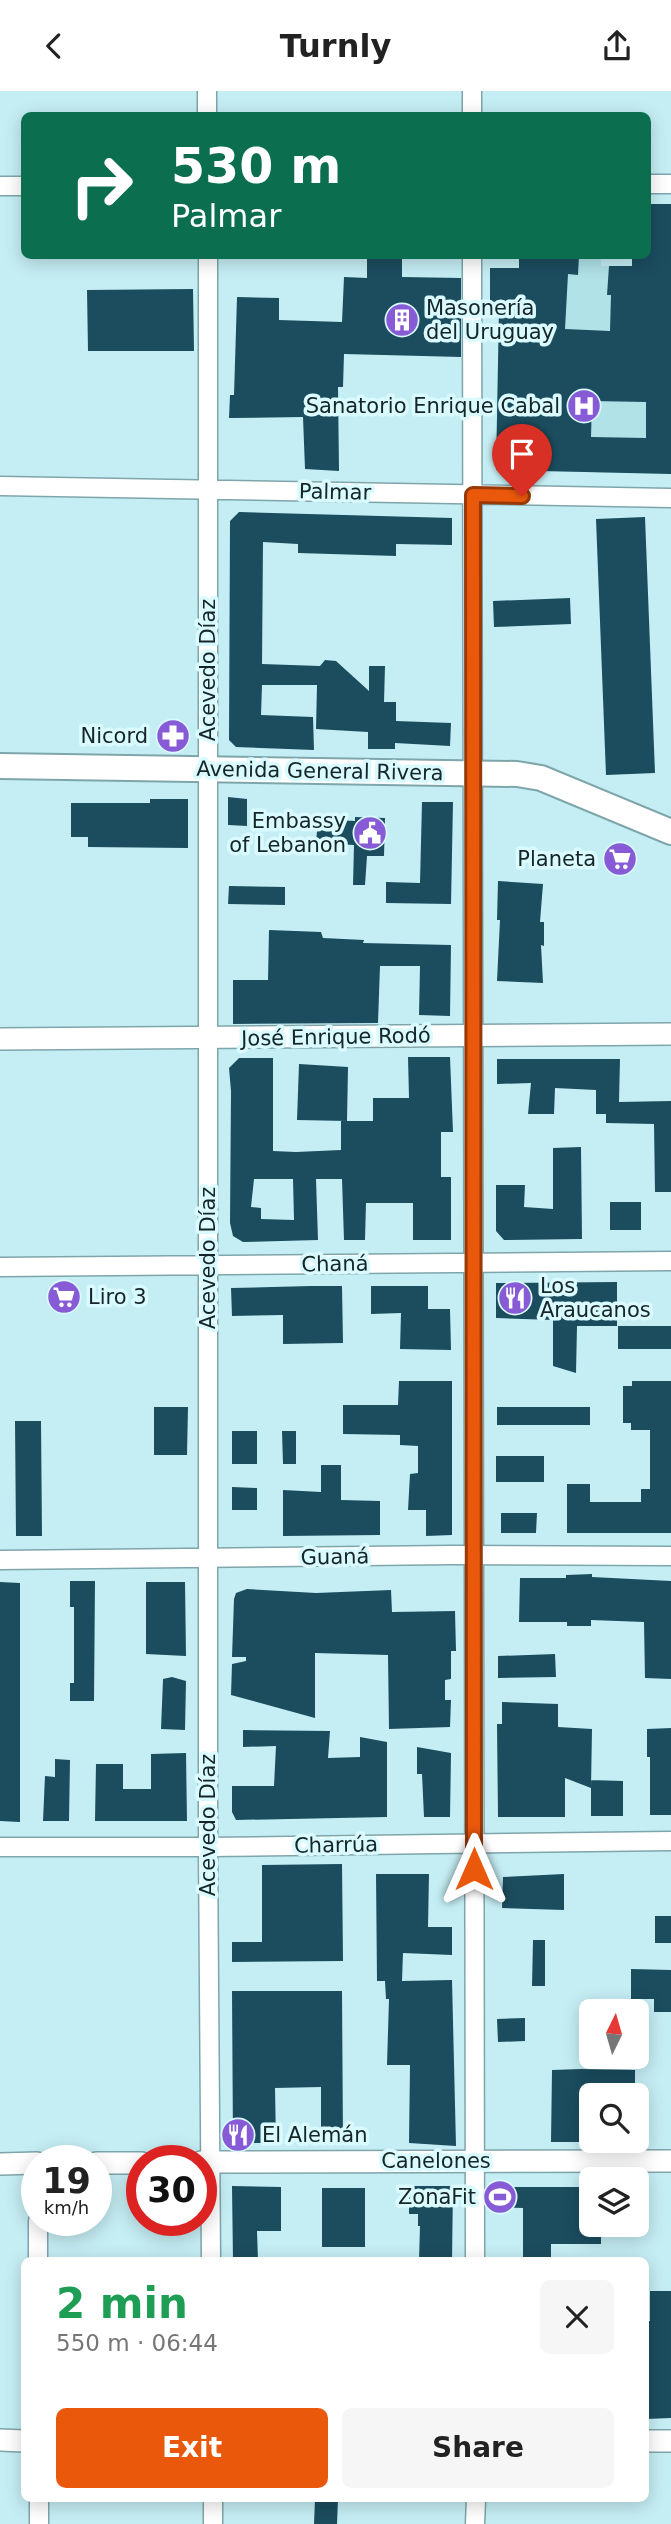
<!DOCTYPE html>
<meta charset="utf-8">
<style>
:root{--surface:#fff;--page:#f6f6f6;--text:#222;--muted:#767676;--accent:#ea580c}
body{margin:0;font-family:"DejaVu Sans",sans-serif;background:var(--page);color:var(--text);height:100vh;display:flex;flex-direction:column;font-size:26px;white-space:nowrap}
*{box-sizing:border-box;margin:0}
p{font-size:23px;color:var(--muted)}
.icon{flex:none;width:38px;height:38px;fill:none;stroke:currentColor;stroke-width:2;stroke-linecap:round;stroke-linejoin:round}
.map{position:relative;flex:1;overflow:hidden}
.details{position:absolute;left:21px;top:2166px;width:628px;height:245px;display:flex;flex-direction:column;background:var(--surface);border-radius:10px;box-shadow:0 4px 18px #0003}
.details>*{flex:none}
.guide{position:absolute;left:21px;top:21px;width:630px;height:147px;border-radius:10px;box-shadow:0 4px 18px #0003;background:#0b6e4f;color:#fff;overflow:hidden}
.needle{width:46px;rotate:5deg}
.fabs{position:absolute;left:579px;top:1908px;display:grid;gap:14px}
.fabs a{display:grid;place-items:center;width:70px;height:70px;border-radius:10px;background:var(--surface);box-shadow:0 4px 18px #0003;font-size:35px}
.speed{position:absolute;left:21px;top:2054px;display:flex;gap:14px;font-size:35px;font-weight:700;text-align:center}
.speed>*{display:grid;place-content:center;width:91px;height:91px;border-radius:50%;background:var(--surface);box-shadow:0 4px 18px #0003;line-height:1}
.speed small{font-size:18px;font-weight:400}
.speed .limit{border:10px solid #d22;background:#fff;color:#111}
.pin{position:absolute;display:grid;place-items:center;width:60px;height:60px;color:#fff;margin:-72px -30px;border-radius:50% 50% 50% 0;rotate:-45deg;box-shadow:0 0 7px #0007}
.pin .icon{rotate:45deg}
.me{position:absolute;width:77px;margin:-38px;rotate:0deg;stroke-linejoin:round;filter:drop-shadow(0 0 5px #0008)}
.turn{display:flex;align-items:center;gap:24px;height:147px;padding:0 35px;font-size:32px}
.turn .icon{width:91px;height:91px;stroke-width:2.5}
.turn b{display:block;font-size:49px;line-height:60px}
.round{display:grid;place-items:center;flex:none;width:74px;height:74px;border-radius:10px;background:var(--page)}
.headline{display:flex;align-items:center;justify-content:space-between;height:119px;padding:0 35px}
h1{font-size:42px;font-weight:700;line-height:52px;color:#1e9e55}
.cta{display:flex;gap:14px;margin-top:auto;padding:14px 35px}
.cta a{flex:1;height:80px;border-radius:10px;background:var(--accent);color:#fff;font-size:28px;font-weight:700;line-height:80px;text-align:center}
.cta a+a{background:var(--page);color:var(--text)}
header{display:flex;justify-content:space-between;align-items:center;height:91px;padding:0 35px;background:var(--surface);font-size:32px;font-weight:700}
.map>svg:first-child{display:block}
</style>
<header><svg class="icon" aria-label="back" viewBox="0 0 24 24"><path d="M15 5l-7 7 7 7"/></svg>Turnly<svg class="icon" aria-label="share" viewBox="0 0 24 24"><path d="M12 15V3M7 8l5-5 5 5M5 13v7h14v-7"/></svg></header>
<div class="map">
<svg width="671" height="2433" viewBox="0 0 671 2433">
<rect width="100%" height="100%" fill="#c5eef4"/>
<path fill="#b0e2e8" d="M519 165H605H601V175L640 176 671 250V383L496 379 499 225 564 226Z"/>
<path fill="#1b4d5f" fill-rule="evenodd" d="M648 113H671V383L496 379 499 217H490V177H519V164H579L578 184 568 183 565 238 610 240 611 204H607L609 175H632V164H648ZM592 310 646 311V347L591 346Z
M367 164H402V186L461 187V266L344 263 343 296H338L339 380 305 378 303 326 229 327 230 304H234L237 206 279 207V229L342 231 344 186 367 187Z
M193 198 194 260H88L87 199Z
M239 421 452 427V454L396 453V465L298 462V453L263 451 262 573 320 575 325 569 336 570 369 600V575H385L384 611H396V630L451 632 450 655 395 652V658H368V641L316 638 317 594H262L261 624 313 626 314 659 236 656 229 649 230 430Z
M645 426 655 682 606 684 596 428Z
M570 507 571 533 494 536 493 510Z
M228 706 247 708V735L228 734Z
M150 708H188V757L88 756V746H71V712H150Z
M422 711H453L451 813 386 812V791L420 792Z
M355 726 385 727 384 765H367L365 794H353L354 754 316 752 318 728 355 730Z
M498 790 543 793 540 831H544V855L541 854 543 892 497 890 500 829H497Z
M229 795 285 796V814L228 813Z
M269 839 321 841 323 847 364 849 363 852 451 854 450 925 419 924 420 875H380L378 932 233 933V889H268Z
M408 966H450L453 1041H441V1086H451V1149H413V1112H366L365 1149H344L342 1088H316L318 1149 243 1151 233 1145 230 1132 231 1000 229 977 239 967H273V1060L296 1061 341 1059V1030H373V1007H409ZM254 1088H293L294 1129 261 1128V1117L251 1116Z
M497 968H620L619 1011 671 1010V1101H655L654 1033 606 1032V1023H596V999L555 997 554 1023H528L531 992 497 993Z
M299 973 348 976 347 1030 297 1029Z
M581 1056 582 1148 504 1149 496 1140V1094H525L524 1116 553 1118V1057Z
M610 1111H641V1139H610Z
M617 1191V1235H577L576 1282 553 1275V1229L496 1227V1192Z
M311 1195H342L343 1252 283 1253V1224L232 1225 231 1197Z
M371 1195H428V1218H450L451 1259 400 1258 401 1222 371 1223Z
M618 1235H671V1258H618Z
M399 1290H452V1444L426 1445V1419H408L410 1383 418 1382V1355L400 1354V1344L343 1343V1314H398Z
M632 1290H671V1442H567V1393H590V1411H641V1398H650V1339H631V1332H623V1295H632Z
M154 1316H188L187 1364H154Z
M497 1316H590V1334H497Z
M15 1330H41L42 1445H16Z
M232 1340H257V1373H232Z
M282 1340H296V1373H283Z
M496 1365H544V1391H496Z
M321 1374H341V1409L380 1410V1444L283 1445V1399L321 1401Z
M232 1396 257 1397V1419H232Z
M501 1422H537L536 1442H501Z
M592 1483V1486L671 1490V1588L645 1587 644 1531 591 1529V1535H567V1531H519L520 1487H566V1484Z
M70 1490H95L94 1610H70V1592H74V1516H70Z
M0 1491 20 1492V1731L0 1730Z
M146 1491H185L186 1565 146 1563Z
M247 1498 316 1502 391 1499 392 1521 455 1520 456 1560H451V1588L445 1589V1609H451L450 1636 389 1638 388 1564 315 1562V1627L231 1604 232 1573 246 1570V1566H232L234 1508 236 1502Z
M555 1563 556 1586 498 1587V1565Z
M172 1586 186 1590 185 1639 161 1638 163 1588Z
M502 1611 558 1613V1636L592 1638 591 1697 565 1687V1726H498L497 1633H502Z
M671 1637V1724H650V1666H647V1638Z
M243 1639 330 1640 328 1667 360 1666V1646L387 1651V1726L236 1729 232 1721V1695H274L276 1655 243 1656Z
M417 1656 451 1662 450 1726H424L422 1683H417Z
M186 1662 187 1730H95L96 1673H123V1698H151V1663Z
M55 1668 70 1669 69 1730H43L45 1685 55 1686Z
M591 1689 623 1690V1725H591Z
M342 1773 343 1870 232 1871V1851H262V1774Z
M376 1783H429L428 1836H452V1864L403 1862 402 1890 452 1889 456 2055 409 2052 410 1974H387L389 1908H386L385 1890H377Z
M564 1783V1819L502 1817 503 1786Z
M655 1825H671V1852H655Z
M533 1849H545V1895H532Z
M631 1878 671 1879V1921H654V1908H631Z
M232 1900H342L343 2051H321V1996L275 1997 276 2052H233Z
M525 1927V1950L498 1951 497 1928Z
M581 1978 635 1979V2004H592V2051H551L552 1979Z
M232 2095 281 2096V2140H257L258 2170H233Z
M409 2095H453L452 2170H419L420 2135H418V2123H409Z
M498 2096H592V2133H601V2153H551V2170H523V2117L498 2116Z
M322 2097H365V2156H322Z
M650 2200H671V2327L646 2328V2230H650Z
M315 2408H338L337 2433H314Z"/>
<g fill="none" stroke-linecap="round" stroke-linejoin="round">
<g stroke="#7ea5aa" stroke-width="21">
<path id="minor" d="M207 0V24
M472 0V24
M648 93H671
M0 95H24
M208 164V1756L211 2170
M472 164 475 2170
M0 395 671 407
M0 1176 671 1170
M0 1469 451 1464 671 1465
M0 1756H208L671 1750
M38 2130V2170
M39 2408V2433
M213 2433V2408
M475 2433 476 2408"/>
</g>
<g stroke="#7ea5aa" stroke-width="24">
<path id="tertiary" d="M0 948 671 943
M201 2071 671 2070
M96 2072H142
M0 2073 37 2072
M0 2349 24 2350
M646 2350H671"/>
</g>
<g stroke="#7ea5aa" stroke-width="28">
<path id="secondary" d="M0 675 517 683 541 687 671 741"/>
</g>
<use href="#minor" stroke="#fff" stroke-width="18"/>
<use href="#tertiary" stroke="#fff" stroke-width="21"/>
<use href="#secondary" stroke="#fff" stroke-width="24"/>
</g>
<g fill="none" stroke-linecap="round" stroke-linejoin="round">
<g stroke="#983908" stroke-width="18">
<path id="route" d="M474 1778 473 404 522 405"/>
</g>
<use href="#route" stroke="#ea580c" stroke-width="12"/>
</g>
<defs>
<g id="building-disc" transform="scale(1.75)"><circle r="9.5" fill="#865bd5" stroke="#d9fafe"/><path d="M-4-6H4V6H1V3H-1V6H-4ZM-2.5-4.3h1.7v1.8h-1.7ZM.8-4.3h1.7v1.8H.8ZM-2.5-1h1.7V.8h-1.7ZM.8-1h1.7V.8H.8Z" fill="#fff"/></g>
<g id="hospital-disc" transform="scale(1.75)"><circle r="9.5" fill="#865bd5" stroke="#d9fafe"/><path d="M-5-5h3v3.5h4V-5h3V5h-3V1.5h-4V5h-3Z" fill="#fff"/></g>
<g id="pharmacy-disc" transform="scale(1.75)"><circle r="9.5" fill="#865bd5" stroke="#d9fafe"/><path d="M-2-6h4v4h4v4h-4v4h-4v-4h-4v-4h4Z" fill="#fff"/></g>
<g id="civic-disc" transform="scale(1.75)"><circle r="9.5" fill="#865bd5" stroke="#d9fafe"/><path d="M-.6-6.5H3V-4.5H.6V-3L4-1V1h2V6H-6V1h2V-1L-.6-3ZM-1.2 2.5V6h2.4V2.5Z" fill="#fff"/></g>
<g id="supermarket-disc" transform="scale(1.75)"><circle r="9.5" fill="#865bd5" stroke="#d9fafe"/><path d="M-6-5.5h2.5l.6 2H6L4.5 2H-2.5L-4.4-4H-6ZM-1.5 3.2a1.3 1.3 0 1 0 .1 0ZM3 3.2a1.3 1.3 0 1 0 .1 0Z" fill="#fff"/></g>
<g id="restaurant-disc" transform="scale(1.75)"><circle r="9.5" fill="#865bd5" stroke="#d9fafe"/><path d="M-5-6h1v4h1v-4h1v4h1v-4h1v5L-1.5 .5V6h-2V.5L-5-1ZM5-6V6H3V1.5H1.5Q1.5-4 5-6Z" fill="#fff"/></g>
<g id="stadium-disc" transform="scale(1.75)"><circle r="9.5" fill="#865bd5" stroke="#d9fafe"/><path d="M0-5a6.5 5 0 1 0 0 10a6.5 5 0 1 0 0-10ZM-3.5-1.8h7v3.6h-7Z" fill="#fff"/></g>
</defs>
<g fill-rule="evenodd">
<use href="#building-disc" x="402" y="229"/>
<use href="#hospital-disc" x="584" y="315"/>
<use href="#pharmacy-disc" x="173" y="645"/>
<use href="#civic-disc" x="370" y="742"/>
<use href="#supermarket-disc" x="620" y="768"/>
<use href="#supermarket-disc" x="64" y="1206"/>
<use href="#restaurant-disc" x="515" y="1207"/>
<use href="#restaurant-disc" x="238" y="2044"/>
<use href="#stadium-disc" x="500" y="2106"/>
</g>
<g text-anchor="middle" stroke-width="7" stroke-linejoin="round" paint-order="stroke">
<g font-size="21" fill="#162527" stroke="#d9fafe" text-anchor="end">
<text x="426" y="224" text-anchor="start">Masonería<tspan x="426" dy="24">del Uruguay</tspan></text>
<text x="560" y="322">Sanatorio Enrique Cabal</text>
<text x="148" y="652">Nicord</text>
<text x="346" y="737">Embassy<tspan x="346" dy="24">of Lebanon</tspan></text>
<text x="596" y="775">Planeta</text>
<text x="540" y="1202" text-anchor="start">Los<tspan x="540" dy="24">Araucanos</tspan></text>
<text x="88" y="1213" text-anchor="start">Liro 3</text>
<text x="262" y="2051" text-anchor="start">El Alemán</text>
<text x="476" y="2113">ZonaFit</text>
</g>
<g font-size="21" fill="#162527" stroke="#d9fafe">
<text transform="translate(335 401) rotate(1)" y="7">Palmar</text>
<text transform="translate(208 579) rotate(-90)" y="7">Acevedo Díaz</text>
<text transform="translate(320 680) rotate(1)" y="7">Avenida General Rivera</text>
<text transform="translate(336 946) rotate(-1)" y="7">José Enrique Rodó</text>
<text transform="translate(208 1167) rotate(-90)" y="7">Acevedo Díaz</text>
<text transform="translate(335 1173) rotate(-1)" y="7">Chaná</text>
<text transform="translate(335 1466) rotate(-1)" y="7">Guaná</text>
<text transform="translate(208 1734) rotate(-90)" y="7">Acevedo Díaz</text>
<text transform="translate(336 1754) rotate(-1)" y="7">Charrúa</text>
<text x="436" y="2077">Canelones</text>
</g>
</g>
</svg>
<div class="fabs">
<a><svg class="needle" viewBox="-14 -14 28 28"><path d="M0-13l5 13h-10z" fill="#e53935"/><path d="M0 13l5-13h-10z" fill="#767676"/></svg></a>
<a><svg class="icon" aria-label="search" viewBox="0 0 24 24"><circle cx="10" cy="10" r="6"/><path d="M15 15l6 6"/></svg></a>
<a><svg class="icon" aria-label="layers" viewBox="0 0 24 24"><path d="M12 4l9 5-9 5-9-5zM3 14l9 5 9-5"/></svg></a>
</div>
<div class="speed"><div>19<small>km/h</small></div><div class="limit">30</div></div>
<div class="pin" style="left:522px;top:405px;background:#d93025"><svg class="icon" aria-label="arrive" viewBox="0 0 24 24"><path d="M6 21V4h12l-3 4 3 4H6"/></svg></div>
<svg class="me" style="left:474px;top:1778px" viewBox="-20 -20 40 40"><path d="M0-17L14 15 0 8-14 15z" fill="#ea580c" stroke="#fff" stroke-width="4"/></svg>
<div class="guide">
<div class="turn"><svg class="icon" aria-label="right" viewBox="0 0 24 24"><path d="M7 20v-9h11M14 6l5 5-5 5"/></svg><div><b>530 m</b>Palmar</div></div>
</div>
<section class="details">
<div class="headline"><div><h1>2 min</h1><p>550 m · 06:44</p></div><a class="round"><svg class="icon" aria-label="close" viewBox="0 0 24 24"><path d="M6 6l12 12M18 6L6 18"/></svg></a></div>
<div class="cta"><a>Exit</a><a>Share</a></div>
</section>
</div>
